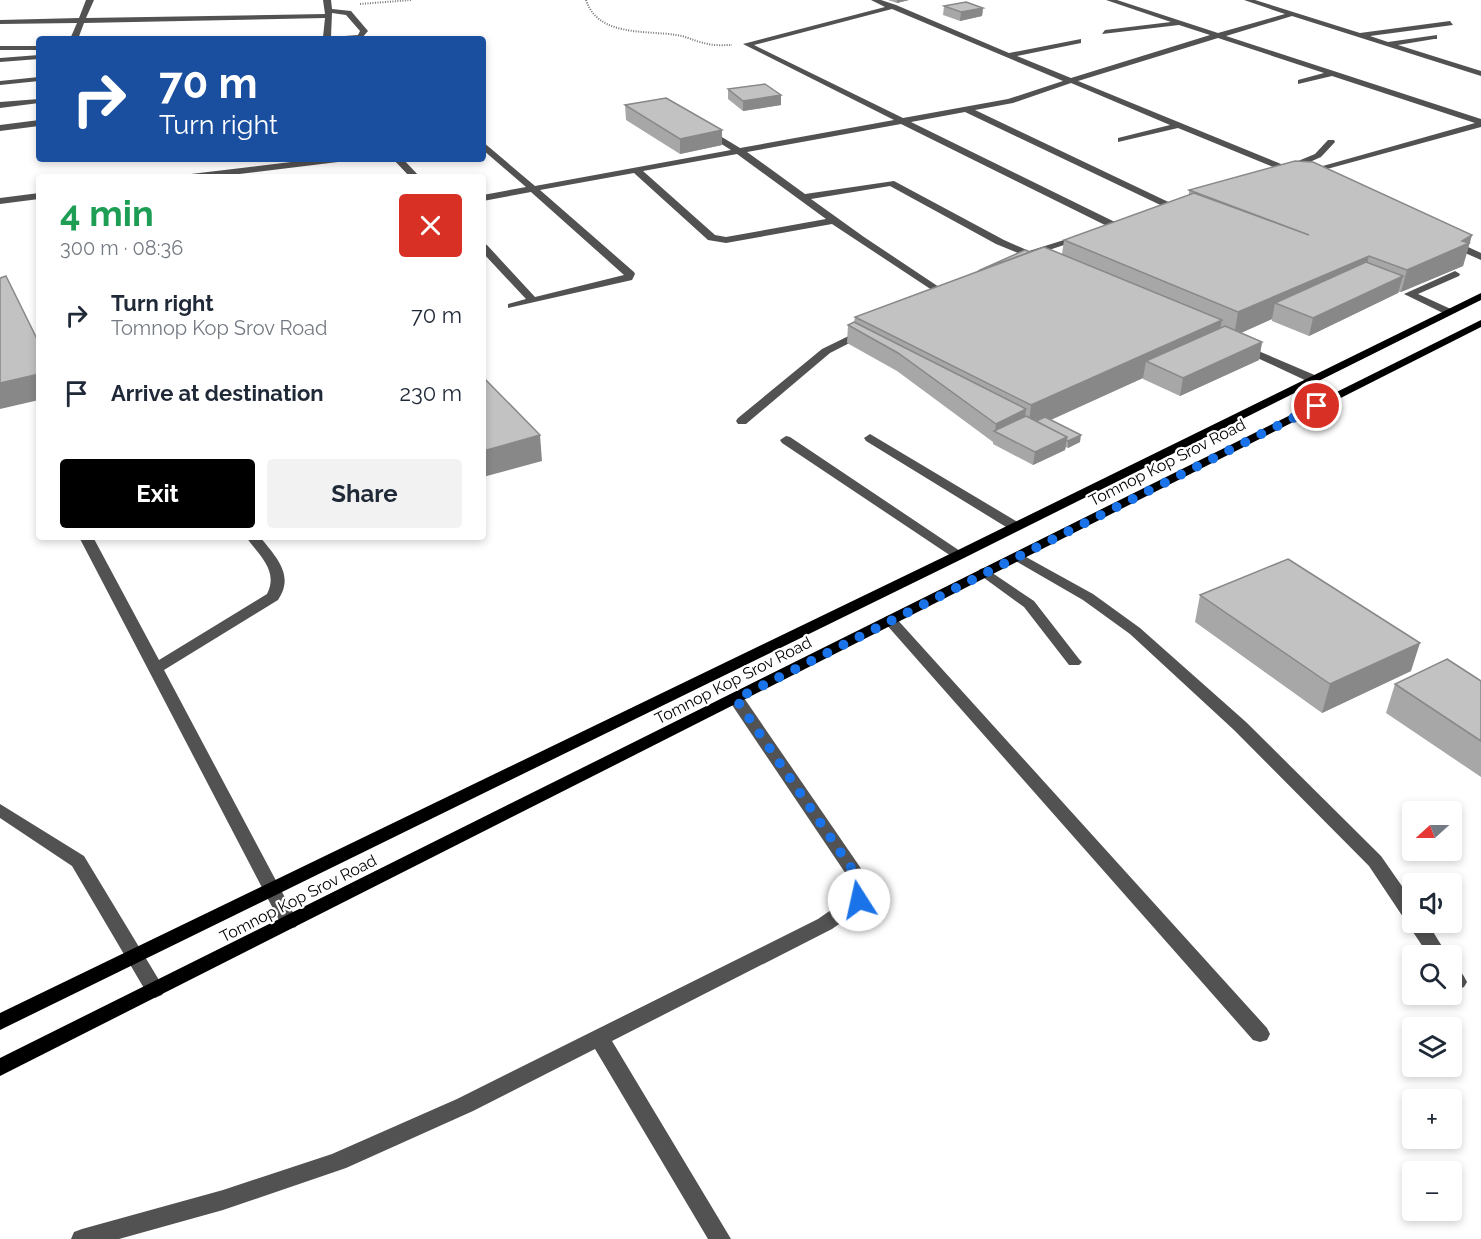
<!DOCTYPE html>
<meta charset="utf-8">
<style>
:root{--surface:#fff;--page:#f2f2f3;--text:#1f2937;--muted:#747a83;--accent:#000}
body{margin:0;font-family:Raleway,sans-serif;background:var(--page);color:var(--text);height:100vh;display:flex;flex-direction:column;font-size:22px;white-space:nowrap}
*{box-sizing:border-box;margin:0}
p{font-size:20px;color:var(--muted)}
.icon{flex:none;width:33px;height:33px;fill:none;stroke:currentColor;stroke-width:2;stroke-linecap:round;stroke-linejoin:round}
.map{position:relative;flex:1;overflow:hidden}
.side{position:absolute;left:36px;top:174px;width:450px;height:366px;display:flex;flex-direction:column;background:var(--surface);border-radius:6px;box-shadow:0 3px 9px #0003}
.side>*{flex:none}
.banner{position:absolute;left:36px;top:36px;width:450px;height:126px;border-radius:6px;box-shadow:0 3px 9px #0003;background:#1a4fa0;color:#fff;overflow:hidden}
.needle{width:39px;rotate:249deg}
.buttons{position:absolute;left:1402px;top:801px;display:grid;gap:12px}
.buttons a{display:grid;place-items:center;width:60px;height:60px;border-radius:6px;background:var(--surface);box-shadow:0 3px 9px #0003;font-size:30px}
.pin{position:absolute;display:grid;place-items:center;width:51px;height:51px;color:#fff;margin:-26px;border:3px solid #fff;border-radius:50%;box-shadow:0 2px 6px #0007}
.me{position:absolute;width:66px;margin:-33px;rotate:350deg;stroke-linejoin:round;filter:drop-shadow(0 0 4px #0008)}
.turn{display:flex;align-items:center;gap:21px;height:126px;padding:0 24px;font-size:27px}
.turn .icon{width:78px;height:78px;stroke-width:2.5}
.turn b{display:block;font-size:42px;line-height:51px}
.round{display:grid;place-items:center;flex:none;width:63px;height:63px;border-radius:6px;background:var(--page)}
.headline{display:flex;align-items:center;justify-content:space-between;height:102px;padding:0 24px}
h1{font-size:36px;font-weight:700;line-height:45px;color:#1e9e55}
.primary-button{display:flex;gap:12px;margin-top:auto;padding:12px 24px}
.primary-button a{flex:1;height:69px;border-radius:6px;background:var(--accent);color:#fff;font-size:24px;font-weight:700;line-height:69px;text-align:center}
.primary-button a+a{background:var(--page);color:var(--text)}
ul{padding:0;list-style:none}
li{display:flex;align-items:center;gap:18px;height:78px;padding:0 24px}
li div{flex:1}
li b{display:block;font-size:22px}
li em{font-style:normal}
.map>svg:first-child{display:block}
</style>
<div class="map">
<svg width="1481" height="1239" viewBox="0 0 1481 1239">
<rect width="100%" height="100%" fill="#fff"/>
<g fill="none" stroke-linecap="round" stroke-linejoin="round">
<path stroke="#747474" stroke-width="2" stroke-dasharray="1 1.5" stroke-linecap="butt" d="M586 0C598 37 645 30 676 35 686 36 694 41 704 43 713 46 723 45 732 45
M360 4 411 0"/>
<path fill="#525252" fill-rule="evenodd" d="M86 0H94L86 18 325 14 323 0H331L332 9 351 11 368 31 361 39H312L323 37 325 18 84 23 78 39H70L77 23 0 24V20L79 18ZM332 13 346 15 360 31 358 35 331 37Z
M871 0H881L896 5 1009 53 1081 39V43L1017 56 1071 78 1210 35 1179 25 1102 34 1105 30 1171 22 1106 0H1117L1218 33 1285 14 1244 0H1255L1360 33 1450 21 1453 25 1370 36 1388 42 1437 35V39H1434L1398 45 1481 71V76L1292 16 1226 36 1481 119V127L1305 175V171L1475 123 1332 76 1298 84V80L1324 73 1218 38 1078 81 1286 166 1315 154 1328 140H1334L1335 142 1321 157 1294 169 1300 173 1295 176 1178 128 1118 142V138L1170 125 1071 83 1013 103 975 110 1179 207V211H1173L965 112 911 122 1119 224V228H1111L901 124 747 152 805 194 894 181 1004 240 1029 251 1083 234 1088 237 1028 257 996 244 890 186 811 199 864 237 945 291V295L941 296 832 224 726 243 708 240 634 173 540 190 634 272 635 274 632 280 508 308V304L526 299 483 253V244L487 245 535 297 624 275 531 192 483 201V195L526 187 483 150V142L535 186 731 150 704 133V129L707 128 740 148 894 120 743 44 885 7ZM892 9 1063 81 1008 99 903 118 754 45ZM737 154 826 219 726 237 715 235 643 171Z
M0 46H39V50H0Z
M39 55V59L0 62V58Z
M39 77V81L0 85V81Z
M39 99V103L0 108V102Z
M39 120V126L0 131V125Z
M316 159H343L338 162 214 177H186L191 174Z
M393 159H403L420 177H410Z
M39 193V199L0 204V198Z
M1447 241H1455L1481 253V260L1447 245Z
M1455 271 1460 274 1459 276 1418 294 1453 310V314H1445L1404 294Z
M863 329 869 332 867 334 830 353 746 424H738L736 421 738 418 822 349Z
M1242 344 1317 376 1319 379 1317 382H1309L1238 349 1236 347Z
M870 434 1021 524 1023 527 1016 531 1011 530 866 441 864 438Z
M786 436 790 437 966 555 964 558H954L782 443 780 440Z
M79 537H93L159 660 267 594C279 571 259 555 246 537H260C276 557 295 575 278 600L164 670 298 922 296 927 289 929 282 927 280 922Z
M1017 552 1093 594 1140 628 1246 722 1381 856 1413 902V922H1427L1448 956H1429L1369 866 1234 730 1130 634 1083 600 1012 559 1010 556Z
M985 568 1034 601 1079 659 1082 662 1079 665H1069L1024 607 980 575 978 572 980 569Z
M890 615 895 617 1267 1028 1270 1034 1267 1040 1260 1042 1253 1040 885 623 882 620 885 617Z
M736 694 742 695 860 867 871 888 866 905 832 929 612 1041 731 1239H708L595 1049 473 1111 346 1168 223 1210 119 1239H71L74 1232 82 1229 223 1190 332 1154 457 1099 818 919 851 896 853 888 846 874 728 699Z
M0 804 84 856 162 985 165 990 162 995 155 998 148 995 72 866 0 818Z
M1452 966C1460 969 1463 974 1467 982L1464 987 1457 990 1452 988Z"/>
<path fill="#000" fill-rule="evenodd" d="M1481 293V300L964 558 0 1030V1013L954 552Z
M1481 320V327L0 1076V1058Z"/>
</g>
<path fill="#a7a7a7" d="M888 0H909L897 3Z
M944 6 983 8 982 16 960 21 943 15Z
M728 89 781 105 743 111 728 99Z
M625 105 722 130V145L680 154 626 120Z
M1189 190 1472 235 1463 266 1401 292H1399L1398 293 1309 336 1272 321V319L1241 333 1262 342 1259 360 1180 396 1143 379V378L1051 420 1080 442 1068 448 1066 447 1065 450 1033 465 993 444V442L897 371 847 343 848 325 854 322 855 317 1030 252 1062 254 1064 240 1189 195Z
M1200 595 1411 671 1322 713 1195 622Z
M1481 681V777L1386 713 1395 684Z"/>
<path fill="#888" d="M897 0H909L897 3Z
M983 8 982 16 960 21 961 12Z
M781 95V105L743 111V101Z
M722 130V145L680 154V139Z
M1472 235 1463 266 1401 292 1407 270Z
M1369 256 1364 278 1275 303 1272 319 1234 336 1238 312Z
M1403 276 1398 293 1309 336 1313 318Z
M1222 320 1217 344 1146 361 1143 378 1028 430 1031 405Z
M1262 342 1259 360 1180 396 1183 378Z
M39 374V400L0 409V383Z
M1026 409 1024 428 995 431 996 424Z
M540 435 542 461 483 477V451Z
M1081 435 1080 442 1068 448V441Z
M1067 437 1065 450 1033 465 1035 452Z
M1420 643 1411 671 1322 713 1330 684Z"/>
<path fill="#c2c2c2" stroke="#888" stroke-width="1.5" d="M966 2 983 8 961 12 944 6Z
M765 84 781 95 743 101 728 89Z
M666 98 722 130 680 139 625 105Z
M1295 161 1313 162 1472 235 1462 241 1469 243 1407 270 1369 256 1238 312 1064 240 1194 193 1309 235 1189 190Z
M1044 247 1222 320 1031 405 855 317Z
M1025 250 1030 252 978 271Z
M1366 262 1403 276 1313 318 1275 303Z
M6 276 39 343V374L0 383V278Z
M854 322 1026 409 996 424 898 353 848 325Z
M1225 326 1262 342 1183 378 1146 361Z
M483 377 540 435 483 451Z
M1026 416 1067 437 1035 452 994 431Z
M1045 417 1081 435 1068 441 1066 440 1067 437 1036 421Z
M1288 559 1420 643 1330 684 1200 595Z
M1447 659 1481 681V741L1395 684Z"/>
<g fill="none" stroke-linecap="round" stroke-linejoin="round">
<path stroke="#1a73e8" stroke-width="10" stroke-dasharray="0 18" d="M859 900 862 888 854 872 736 699 1317 406"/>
</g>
<g text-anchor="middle" stroke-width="4.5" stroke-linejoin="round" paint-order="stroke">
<g font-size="16" fill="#000" stroke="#fff">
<text transform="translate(1167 462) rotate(-27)" y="6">Tomnop Kop Srov Road</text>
<text transform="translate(733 680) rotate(-27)" y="6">Tomnop Kop Srov Road</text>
<text transform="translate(298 898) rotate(-27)" y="6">Tomnop Kop Srov Road</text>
</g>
</g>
</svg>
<div class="buttons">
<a><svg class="needle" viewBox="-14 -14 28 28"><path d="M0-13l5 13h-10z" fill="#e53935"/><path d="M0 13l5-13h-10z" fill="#747a83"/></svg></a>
<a><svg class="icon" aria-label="sound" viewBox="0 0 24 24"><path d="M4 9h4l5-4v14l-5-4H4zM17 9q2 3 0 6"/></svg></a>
<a><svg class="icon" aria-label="search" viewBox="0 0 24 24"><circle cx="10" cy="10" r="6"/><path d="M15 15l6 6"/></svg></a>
<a><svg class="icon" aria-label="layers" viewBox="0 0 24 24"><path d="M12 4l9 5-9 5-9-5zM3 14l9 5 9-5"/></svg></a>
<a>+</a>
<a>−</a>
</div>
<div class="pin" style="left:1317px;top:406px;background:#d93025"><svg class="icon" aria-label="arrive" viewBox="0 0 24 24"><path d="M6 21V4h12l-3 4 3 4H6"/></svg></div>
<svg class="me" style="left:859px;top:900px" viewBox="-20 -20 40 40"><circle r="19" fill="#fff"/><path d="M0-13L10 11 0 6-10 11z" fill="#1a73e8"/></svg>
<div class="banner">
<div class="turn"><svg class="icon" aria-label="right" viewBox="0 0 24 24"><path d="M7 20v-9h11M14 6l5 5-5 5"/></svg><div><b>70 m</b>Turn right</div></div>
</div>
<section class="side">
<div class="headline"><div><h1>4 min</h1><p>300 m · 08:36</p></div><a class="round" style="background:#d93025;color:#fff"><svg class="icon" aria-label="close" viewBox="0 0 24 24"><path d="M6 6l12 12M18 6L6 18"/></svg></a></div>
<ul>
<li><svg class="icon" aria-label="right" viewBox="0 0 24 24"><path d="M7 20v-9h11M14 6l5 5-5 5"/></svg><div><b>Turn right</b><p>Tomnop Kop Srov Road</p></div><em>70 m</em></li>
<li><svg class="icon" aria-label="arrive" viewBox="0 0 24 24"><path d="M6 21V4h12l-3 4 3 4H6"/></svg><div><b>Arrive at destination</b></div><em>230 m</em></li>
</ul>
<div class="primary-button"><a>Exit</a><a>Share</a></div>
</section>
</div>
